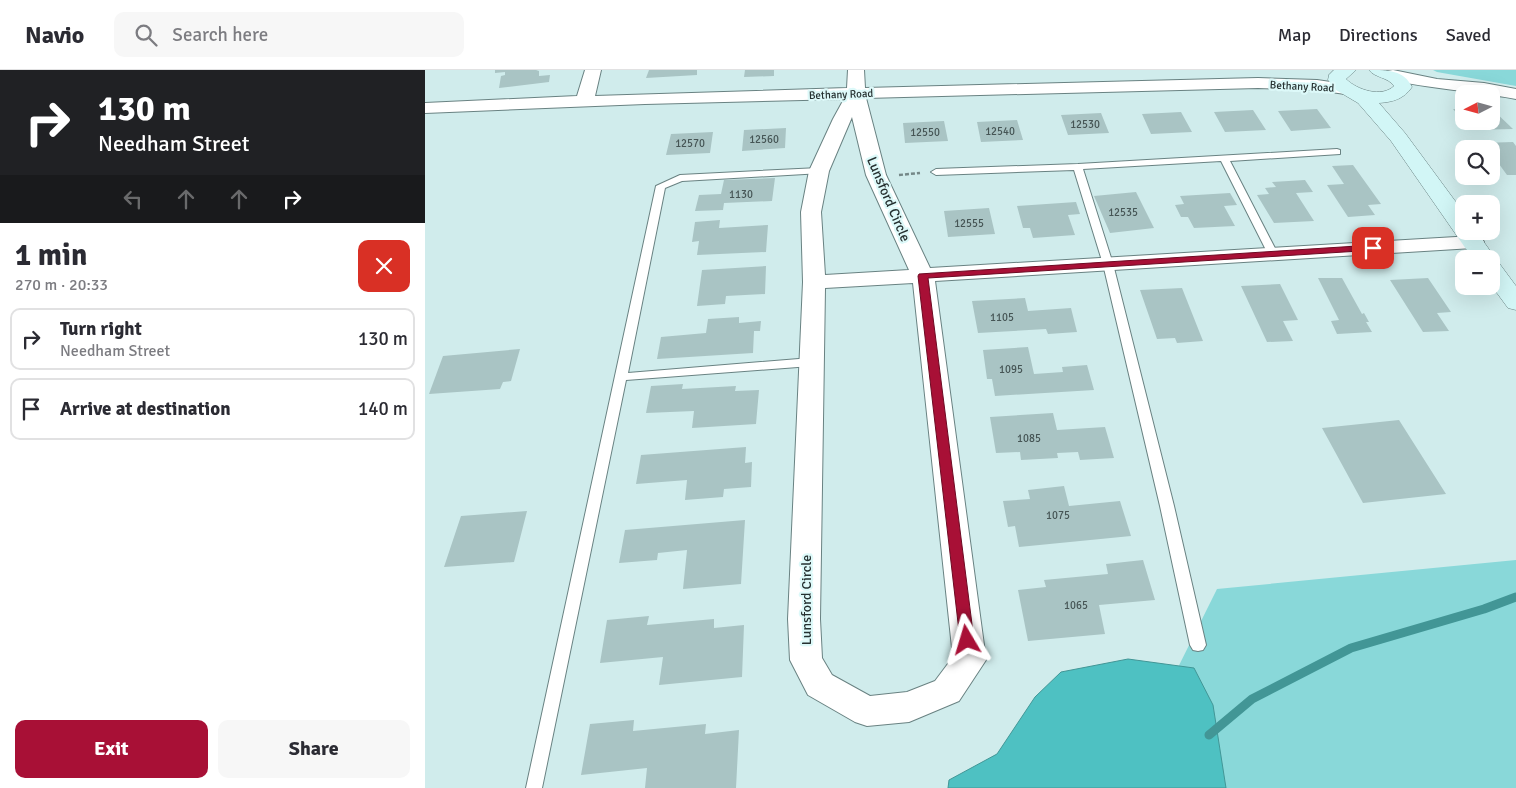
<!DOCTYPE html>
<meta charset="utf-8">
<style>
:root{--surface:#fff;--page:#f7f7f7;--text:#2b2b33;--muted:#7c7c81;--line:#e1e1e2;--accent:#a81036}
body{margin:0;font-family:Signika,sans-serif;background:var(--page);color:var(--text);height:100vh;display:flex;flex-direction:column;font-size:19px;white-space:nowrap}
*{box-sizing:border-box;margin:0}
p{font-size:16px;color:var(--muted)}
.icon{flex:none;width:28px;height:28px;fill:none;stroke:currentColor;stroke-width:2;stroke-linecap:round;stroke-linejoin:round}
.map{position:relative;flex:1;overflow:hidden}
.panel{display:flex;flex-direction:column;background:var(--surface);width:425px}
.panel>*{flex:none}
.guide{background:#202124;color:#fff;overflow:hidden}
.needle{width:32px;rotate:264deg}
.fabs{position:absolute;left:1030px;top:15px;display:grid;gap:10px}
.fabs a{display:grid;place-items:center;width:45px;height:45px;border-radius:10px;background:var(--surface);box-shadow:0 5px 20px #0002;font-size:25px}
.pin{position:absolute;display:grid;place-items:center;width:42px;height:42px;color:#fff;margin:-21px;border-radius:10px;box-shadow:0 2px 8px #0006}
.me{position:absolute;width:55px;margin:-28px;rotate:353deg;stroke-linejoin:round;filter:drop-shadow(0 0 4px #0008)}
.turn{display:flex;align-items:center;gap:18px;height:105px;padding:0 15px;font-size:22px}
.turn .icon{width:65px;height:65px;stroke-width:2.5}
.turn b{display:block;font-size:35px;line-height:42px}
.lanes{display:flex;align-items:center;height:48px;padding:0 15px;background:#0003;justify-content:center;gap:25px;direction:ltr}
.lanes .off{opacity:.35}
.round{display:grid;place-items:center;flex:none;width:52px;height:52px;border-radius:10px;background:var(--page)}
.overview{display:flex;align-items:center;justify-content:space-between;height:85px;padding:0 15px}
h1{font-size:30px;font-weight:700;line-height:38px}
.cta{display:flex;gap:10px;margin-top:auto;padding:10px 15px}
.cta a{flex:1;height:58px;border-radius:10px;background:var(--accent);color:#fff;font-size:20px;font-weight:700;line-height:58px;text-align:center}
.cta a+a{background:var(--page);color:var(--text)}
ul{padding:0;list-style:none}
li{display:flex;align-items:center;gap:15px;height:62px;margin:0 10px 8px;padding:0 5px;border:2px solid var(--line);border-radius:10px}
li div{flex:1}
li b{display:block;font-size:19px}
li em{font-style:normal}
header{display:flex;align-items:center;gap:30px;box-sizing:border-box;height:70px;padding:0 25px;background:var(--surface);border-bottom:1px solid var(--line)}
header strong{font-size:24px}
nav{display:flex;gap:28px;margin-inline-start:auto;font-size:18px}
.search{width:350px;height:45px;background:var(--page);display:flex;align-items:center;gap:12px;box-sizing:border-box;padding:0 18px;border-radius:10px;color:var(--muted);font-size:19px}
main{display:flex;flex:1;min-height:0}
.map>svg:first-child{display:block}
</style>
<header>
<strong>Navio</strong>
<div class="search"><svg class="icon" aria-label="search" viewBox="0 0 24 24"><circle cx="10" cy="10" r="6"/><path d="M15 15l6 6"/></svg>Search here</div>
<nav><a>Map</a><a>Directions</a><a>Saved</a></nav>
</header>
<main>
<section class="panel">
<div class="guide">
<div class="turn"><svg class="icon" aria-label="right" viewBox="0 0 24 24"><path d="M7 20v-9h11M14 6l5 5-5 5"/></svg><div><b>130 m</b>Needham Street</div></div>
<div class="lanes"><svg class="icon off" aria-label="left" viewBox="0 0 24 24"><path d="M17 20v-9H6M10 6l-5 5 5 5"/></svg><svg class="icon off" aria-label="ahead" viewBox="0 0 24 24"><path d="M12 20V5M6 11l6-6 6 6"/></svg><svg class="icon off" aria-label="ahead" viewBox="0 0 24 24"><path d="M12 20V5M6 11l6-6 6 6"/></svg><svg class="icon" aria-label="right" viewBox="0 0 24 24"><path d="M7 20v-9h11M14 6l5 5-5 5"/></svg></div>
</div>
<div class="overview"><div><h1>1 min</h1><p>270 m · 20:33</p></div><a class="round" style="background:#d93025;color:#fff"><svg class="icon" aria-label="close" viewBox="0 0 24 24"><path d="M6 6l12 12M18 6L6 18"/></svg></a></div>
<ul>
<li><svg class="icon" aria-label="right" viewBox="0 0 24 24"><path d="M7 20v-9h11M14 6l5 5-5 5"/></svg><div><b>Turn right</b><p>Needham Street</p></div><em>130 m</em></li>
<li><svg class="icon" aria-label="arrive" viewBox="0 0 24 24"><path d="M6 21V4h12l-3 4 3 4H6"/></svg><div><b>Arrive at destination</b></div><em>140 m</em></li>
</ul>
<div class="cta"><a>Exit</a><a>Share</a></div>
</section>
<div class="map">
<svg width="1091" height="718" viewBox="0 0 1091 718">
<rect width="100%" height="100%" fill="#d0ecec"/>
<path fill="#89d8d9" d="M1008 0H1091V16L1012 2Z
M1091 490V718H693L792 519Z"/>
<path fill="#4ec1c2" stroke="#429696" d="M703 589 769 598 788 635 801 718H523L524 710 572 684 610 627 636 602Z"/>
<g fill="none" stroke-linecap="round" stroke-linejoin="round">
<path stroke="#429696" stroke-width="9" d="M784 665 827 629 926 578 1059 539 1091 527"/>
</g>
<path fill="#a9c4c4" d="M70 0H111L114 1V6L125 5 124 12 74 18 76 6 80 5V2L70 3Z
M224 0H272V5L221 8Z
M320 0H349V6L319 7Z
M1066 38 1088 59 1046 60 1028 39H1039V51H1066Z
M892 39 906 58 866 61 853 41Z
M828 40 841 60 800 62 789 42Z
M756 42 767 62 726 64 717 44Z
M676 43 684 63 643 65 636 45Z
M592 50 598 70 556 72 552 52Z
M519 51 523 71 480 73 478 53Z
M361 58 360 78 317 81 319 60Z
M288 62 285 83 241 85 246 64Z
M1088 72 1091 76V105H1082L1066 83V79H1063L1058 73Z
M928 95 956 134 943 135 950 145 923 147 902 115 919 114 907 96Z
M350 108 347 131 299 133 298 140 270 141 274 125 296 124 299 110Z
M880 110 888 122 871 123 889 151 849 153 832 125 844 124 840 118 851 117 847 112Z
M711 122 729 158 685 163 669 126Z
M805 123 812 135 799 136 810 156 769 158 763 147H756L750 135 759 134 755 126Z
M651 132 655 144 643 145 650 165 608 168 605 158H598L592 136Z
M564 138 570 164 523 167 519 141Z
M295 150 294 158 343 155 341 182 272 185 274 171 267 172 270 152Z
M341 196 340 224 301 226 300 234 272 236 277 200Z
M893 208H917L937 244 939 243 944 252H941L947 262 912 264 906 251 914 250Z
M1003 208 1026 242 1012 243 1024 261 998 262 965 210Z
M855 214 873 250 858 251 868 271 842 272 816 216Z
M757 218 778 271 752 273 750 268 732 269 715 220Z
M600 228 603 241 646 238 652 262 623 264 621 259 553 263 547 231Z
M314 247V253L336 251 335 261H329L328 283 232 289 236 267 281 263 283 249Z
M603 277 609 304 638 302 637 297 662 295 669 320 570 326 567 309H562L558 280Z
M95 279 86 311 78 312 75 319 4 324 18 286Z
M258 314 257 319 311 316 310 321 334 320 331 354 267 358 269 341 221 343 226 316Z
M628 343 632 360 680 357 689 388 655 390 653 382 632 383 633 388 596 390 595 382 571 383 565 347Z
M974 350 1021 424 938 433 897 358Z
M321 377 320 393 327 392 326 417 299 419 298 427 260 430 262 410 211 414 216 385Z
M639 416 644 436 695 431 706 466 594 477 590 456 583 457 578 431 605 429 603 420Z
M102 441 89 492 19 497 36 446Z
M320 450 316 514 258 519 262 480 233 483 232 490 194 493 200 460Z
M718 490 730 530 674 535 680 564 603 571 593 520 621 517 619 510 683 504 681 494Z
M224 546 222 555 289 549V558L319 555 317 607 234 615 238 587 175 593 182 550Z
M209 650 208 661 281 654 280 664 314 660 311 718H220L222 698 156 705 165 654Z"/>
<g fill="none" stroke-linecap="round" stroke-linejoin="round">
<g stroke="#698282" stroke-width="2">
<path id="lane" d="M912 79 915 80V84L805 91 853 184 848 187 843 184 796 91 658 99 688 194 749 436 781 575 778 580 773 581 768 580 765 575 735 436 678 194 649 100 511 105 506 102 511 99 653 94Z
M394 98 397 99V103L257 111 240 118 203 303 386 288 392 292 386 296 201 310 117 718H101L231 116 255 105Z"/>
</g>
<g stroke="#698282" stroke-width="2">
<path id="street" d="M160 0H176L170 26 422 18 423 0H439L440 18 833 8 892 10 926 15 929 19 926 23 920 24 892 20 833 18 441 28 461 105 505 198 1048 166 1056 167 1059 172 1056 177 1048 178 510 211 561 590 534 631 484 652 442 656 430 652 383 625 365 590 363 549 378 212 376 142 384 101 408 49 419 29 220 34 0 43V33L152 26ZM427 47 441 105 484 200 400 205 396 142 404 101ZM488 213 528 587 510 611 482 622 445 626 407 605 397 588 395 549 400 218Z
M968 0 1012 9 1059 13 1091 19V29C1049 21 1005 19 962 9L960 5 962 1Z"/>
</g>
<g stroke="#698282" stroke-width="1">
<path id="secondary" d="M909 0H931L921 9C932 20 957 28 969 16 963 7 950 8 944 0 963 0 979 0 987 17 979 29 968 32 954 33L980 63 1039 143V161H1051L1071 189 1069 192 1074 193 1091 216V240L1083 238 1066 215V189H1048L966 71 933 33 911 20 903 10 904 5Z"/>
</g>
<path stroke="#758888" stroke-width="2.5" stroke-dasharray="4 2" stroke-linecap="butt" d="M474 105 495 103"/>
<use href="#lane" fill="#fff" fill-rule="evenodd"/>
<use href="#street" fill="#fff" fill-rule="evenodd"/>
<use href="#secondary" fill="#d2f6f6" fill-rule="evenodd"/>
</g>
<path fill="#a81036" stroke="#6d0a23" d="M948 175 951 176V180L503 208 549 570 547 574 542 576 537 574 535 570 493 206 494 204Z"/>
<g text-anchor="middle" stroke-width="4.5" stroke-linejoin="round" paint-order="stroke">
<g font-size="11" fill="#253030" stroke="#ddf9f9">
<text transform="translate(877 16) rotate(3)" y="4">Bethany Road</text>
<text transform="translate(416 24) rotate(-2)" y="4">Bethany Road</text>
</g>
<g font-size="11" fill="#465555">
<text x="660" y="58">12530</text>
<text x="575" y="65">12540</text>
<text x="500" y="66">12550</text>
<text x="339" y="73">12560</text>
<text x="265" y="77">12570</text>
<text x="316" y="128">1130</text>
<text x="698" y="146">12535</text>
<text x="544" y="157">12555</text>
<text x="577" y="251">1105</text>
<text x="586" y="303">1095</text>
<text x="604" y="372">1085</text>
<text x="633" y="449">1075</text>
<text x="651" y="539">1065</text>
</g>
<g font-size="14" fill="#253030" stroke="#ddf9f9">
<text transform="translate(464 129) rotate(67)" y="5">Lunsford Circle</text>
<text transform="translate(381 530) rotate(-90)" y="5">Lunsford Circle</text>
</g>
</g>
</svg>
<div class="fabs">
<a><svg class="needle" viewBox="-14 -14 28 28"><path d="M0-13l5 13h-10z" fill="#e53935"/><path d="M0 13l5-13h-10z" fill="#7c7c81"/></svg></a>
<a><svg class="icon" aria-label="search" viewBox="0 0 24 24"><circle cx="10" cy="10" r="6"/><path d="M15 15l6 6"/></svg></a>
<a>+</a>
<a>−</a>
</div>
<div class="pin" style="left:948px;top:178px;background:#d93025"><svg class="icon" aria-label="arrive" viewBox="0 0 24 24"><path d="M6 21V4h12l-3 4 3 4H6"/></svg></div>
<svg class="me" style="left:542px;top:570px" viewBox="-20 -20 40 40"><path d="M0-17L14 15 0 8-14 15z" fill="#a81036" stroke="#fff" stroke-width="4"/></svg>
</div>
</main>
